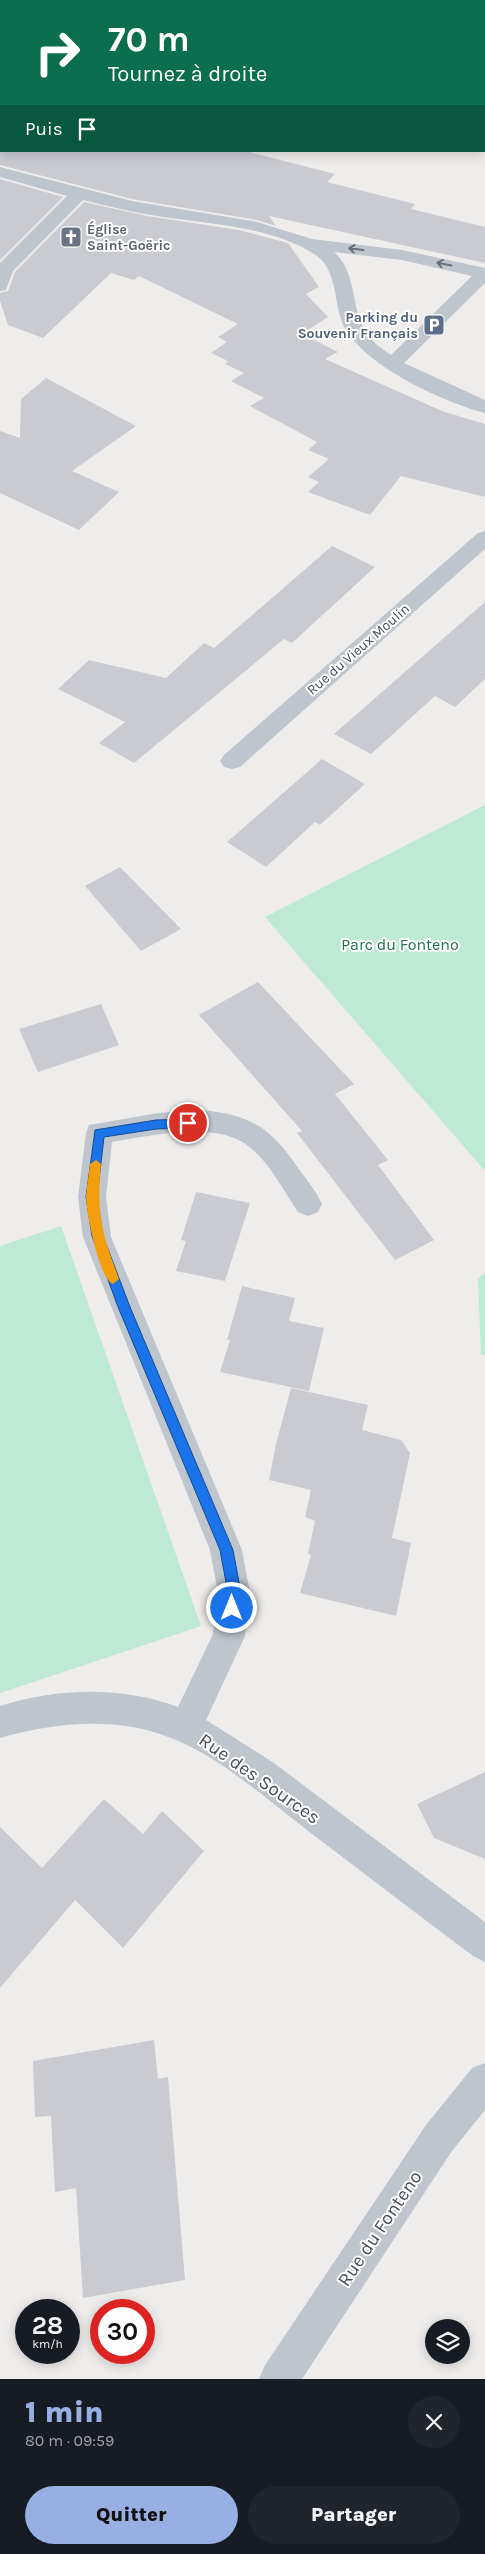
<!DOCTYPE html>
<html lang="fr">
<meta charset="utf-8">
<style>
:root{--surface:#171b24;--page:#20242c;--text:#f1f3f6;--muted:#9ea1a6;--accent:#97afe3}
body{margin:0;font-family:Karla,sans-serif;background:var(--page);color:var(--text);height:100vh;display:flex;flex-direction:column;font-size:19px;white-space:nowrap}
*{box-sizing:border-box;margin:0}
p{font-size:16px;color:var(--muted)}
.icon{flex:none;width:28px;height:28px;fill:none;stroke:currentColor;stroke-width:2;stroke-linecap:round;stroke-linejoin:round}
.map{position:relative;height:2379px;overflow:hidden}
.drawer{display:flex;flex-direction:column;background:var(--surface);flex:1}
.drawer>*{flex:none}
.hud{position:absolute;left:0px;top:0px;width:485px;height:152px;box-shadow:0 2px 12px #0003;background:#0b6e4f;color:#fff;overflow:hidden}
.buttons{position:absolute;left:425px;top:2319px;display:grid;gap:10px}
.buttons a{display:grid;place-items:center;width:45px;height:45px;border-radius:50%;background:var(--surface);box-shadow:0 2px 12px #0003;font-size:25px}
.speed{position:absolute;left:15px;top:2299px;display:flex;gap:10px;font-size:25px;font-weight:700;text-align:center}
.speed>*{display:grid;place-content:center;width:65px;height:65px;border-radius:50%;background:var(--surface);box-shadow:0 2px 12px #0003;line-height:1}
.speed small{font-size:12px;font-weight:400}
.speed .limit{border:8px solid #d22;background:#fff;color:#111}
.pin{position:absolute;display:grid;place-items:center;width:42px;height:42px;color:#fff;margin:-21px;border:2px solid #fff;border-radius:50%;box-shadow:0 1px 5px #0007}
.me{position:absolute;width:55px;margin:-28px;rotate:0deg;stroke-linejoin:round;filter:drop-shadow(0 0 4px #0008)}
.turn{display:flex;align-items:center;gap:18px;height:105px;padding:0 25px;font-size:22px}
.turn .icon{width:65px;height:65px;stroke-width:2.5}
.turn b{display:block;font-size:35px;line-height:42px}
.then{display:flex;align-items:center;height:48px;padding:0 25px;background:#0003;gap:10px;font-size:19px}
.round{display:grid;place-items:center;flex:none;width:52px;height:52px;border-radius:26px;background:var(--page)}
.head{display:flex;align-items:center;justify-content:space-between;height:85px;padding:0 25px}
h1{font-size:30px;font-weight:800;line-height:38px;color:var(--accent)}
.primary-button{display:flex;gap:10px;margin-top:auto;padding:10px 25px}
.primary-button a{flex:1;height:58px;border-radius:30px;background:var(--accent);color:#111;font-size:20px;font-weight:800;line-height:58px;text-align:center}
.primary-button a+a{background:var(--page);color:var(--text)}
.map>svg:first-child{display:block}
</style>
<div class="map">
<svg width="485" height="2379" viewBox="0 0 485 2379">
<rect width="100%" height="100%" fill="#efedec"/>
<path fill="#bee9d4" d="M485 805V1171L265 917Z
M61 1226 201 1626 0 1693V1246Z
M485 1272V1355L481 1354 478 1279Z"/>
<path fill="#cacbd1" d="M0 151H245L335 174 327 182 415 204 411 209 485 227V263L269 216 276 226 257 220 132 199 0 165Z
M0 179 63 197 0 260Z
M84 202 147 216 239 230 288 243 319 287 306 294 328 317 302 334 338 352 325 359 442 411 485 424V497L401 476 370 515 308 492 319 482 308 477 329 459 308 450 317 442 250 406 264 398 231 381 244 373 225 364 228 361 211 353 227 342 218 337 238 324 139 276 134 280 111 273 43 338 8 325 0 301V293L8 291 15 272Z
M46 378 136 426 72 471 119 492 79 530 0 493V431L20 438 21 399Z
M332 546 375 567 292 643 284 639 134 763 99 743 125 722 58 689 89 660 166 678 204 643 214 648Z
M485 602V679L455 707 435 696 371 754 334 734Z
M322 759 365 784 320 825 315 822 266 867 227 842Z
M120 867 181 929 141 951 85 886Z
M258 982 354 1084 335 1094 388 1160 378 1165 434 1240 395 1260 297 1133 302 1131 199 1015Z
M101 1004 119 1045 38 1072 19 1029Z
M196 1192 250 1203 225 1281 176 1271 186 1241 181 1240Z
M242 1286 295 1298 289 1321 324 1328 309 1391 220 1372 230 1340H227Z
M291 1388 368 1405 362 1430 401 1440 410 1453 392 1538 411 1543 396 1616 300 1593 311 1555 308 1554 315 1521 305 1517 311 1490 269 1480 276 1444Z
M485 1772V1859L434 1838 417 1804Z
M104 1799 143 1834 162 1811 204 1851 123 1948 75 1900 0 1988V1827L42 1868Z
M154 2040 158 2079 168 2077 185 2280 83 2298 76 2188 55 2192 51 2116 35 2117 33 2061Z"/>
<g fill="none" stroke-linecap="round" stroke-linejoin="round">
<path fill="#bec5cd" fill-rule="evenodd" d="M0 167 132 201 257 222 312 239 402 250 485 268V283L404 363 485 400V413C443 402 359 364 342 322 334 301 337 271 317 256 275 226 206 224 157 216 132 212 107 206 83 200L13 271 6 290 0 291V263L67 196 0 177ZM334 252 402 260 472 276 391 355C380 348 369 339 363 327 351 303 356 271 334 252Z
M485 531V549L240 767 232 769 224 767 220 761 224 755 478 533Z
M203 1110C251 1115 271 1128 298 1168 307 1180 316 1191 322 1204L318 1212 308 1216 298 1212C283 1190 269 1161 247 1145 215 1121 149 1136 112 1142L106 1197 111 1237 242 1550 250 1593 245 1636 206 1720 274 1763 485 1922V1962L473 1956C417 1914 362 1872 307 1830 261 1795 213 1750 157 1733 108 1717 48 1724 0 1738V1706C58 1688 121 1686 178 1707L213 1634 218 1593 210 1550 83 1237 78 1197 86 1133 89 1125 158 1113Z
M485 2063V2110L452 2151 302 2379H259L265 2365 426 2125 472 2068Z"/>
</g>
<defs><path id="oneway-shaft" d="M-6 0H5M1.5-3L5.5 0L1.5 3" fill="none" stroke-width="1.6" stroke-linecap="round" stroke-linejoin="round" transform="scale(1.25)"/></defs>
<g stroke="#6a717b">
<use href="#oneway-shaft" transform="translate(356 249) rotate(-173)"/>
<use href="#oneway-shaft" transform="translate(444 264) rotate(-168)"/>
</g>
<path fill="#1a73e8" stroke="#114b97" d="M188 1119 194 1123 188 1128 156 1129 104 1137 97 1197 103 1236 130 1307 233 1550 241 1593 237 1612 232 1614 228 1612 226 1608 228 1593 220 1550 118 1307 92 1236 86 1197 95 1130 156 1120Z"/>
<path fill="#f59e0b" d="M96 1160 101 1164C96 1213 102 1234 119 1279L113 1284C99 1279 86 1211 86 1196 87 1185 89 1175 90 1164Z"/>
<defs>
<g id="church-square" transform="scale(1.125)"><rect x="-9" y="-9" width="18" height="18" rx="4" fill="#6b7280" stroke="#fff"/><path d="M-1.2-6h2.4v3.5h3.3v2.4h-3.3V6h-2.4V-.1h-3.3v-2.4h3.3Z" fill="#fff"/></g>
<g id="parking-square" transform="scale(1.125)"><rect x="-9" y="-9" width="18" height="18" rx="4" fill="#5c6f8a" stroke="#fff"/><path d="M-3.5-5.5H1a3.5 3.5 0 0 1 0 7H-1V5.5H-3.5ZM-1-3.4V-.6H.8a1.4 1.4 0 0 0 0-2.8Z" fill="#fff"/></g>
</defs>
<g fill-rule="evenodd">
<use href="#church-square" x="71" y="237"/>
<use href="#parking-square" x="434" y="325"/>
</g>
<g text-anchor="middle" stroke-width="4" stroke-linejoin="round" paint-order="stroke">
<g font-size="14" font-weight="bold" fill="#5b616d" stroke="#fff" text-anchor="start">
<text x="87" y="234">Église<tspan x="87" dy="16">Saint-Goëric</tspan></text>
</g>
<g font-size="14" font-weight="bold" fill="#4e5e75" stroke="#fff" text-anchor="end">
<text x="418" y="322">Parking du<tspan x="418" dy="16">Souvenir Français</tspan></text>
</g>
<g font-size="14" fill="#464d58" stroke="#fff">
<text transform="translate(358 649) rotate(-41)" y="5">Rue du Vieux Moulin</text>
</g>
<g font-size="16" fill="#1f7153" stroke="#fff">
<text x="400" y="950">Parc du Fonteno</text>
</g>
<g font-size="19" fill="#464d58" stroke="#fff">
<text transform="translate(260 1778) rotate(35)" y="7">Rue des Sources</text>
<text transform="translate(379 2228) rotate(-56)" y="7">Rue du Fonteno</text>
</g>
</g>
</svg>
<div class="buttons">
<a><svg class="icon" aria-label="layers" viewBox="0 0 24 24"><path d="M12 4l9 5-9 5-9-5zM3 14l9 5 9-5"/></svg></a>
</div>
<div class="speed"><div>28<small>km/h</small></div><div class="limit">30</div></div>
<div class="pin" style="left:188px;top:1123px;background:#d93025"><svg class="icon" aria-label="arrive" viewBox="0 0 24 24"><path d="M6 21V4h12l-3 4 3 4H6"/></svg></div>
<svg class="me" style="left:232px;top:1608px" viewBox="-20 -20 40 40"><circle r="17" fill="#1a73e8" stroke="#fff" stroke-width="3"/><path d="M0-11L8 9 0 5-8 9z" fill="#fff"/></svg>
<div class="hud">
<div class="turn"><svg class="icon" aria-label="right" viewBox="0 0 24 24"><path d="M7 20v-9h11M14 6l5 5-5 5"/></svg><div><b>70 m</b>Tournez à droite</div></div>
<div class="then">Puis<svg class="icon" aria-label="arrive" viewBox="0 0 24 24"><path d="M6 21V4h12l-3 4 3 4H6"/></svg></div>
</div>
</div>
<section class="drawer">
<div class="head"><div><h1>1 min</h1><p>80 m · 09:59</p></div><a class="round"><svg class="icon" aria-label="close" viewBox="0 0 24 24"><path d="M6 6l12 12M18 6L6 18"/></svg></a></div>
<div class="primary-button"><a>Quitter</a><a>Partager</a></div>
</section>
